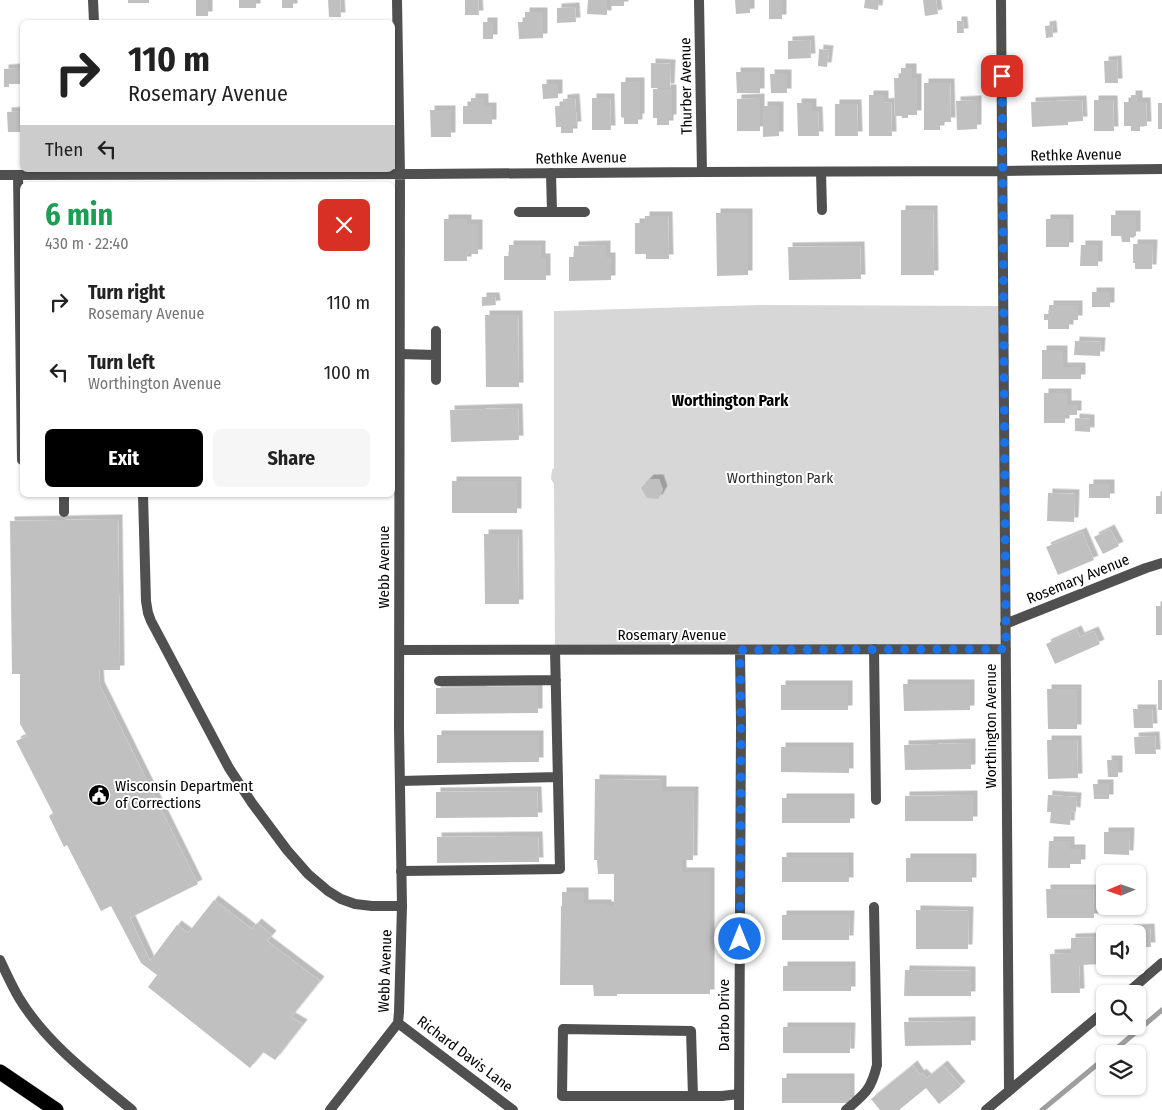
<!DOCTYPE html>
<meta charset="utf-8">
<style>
:root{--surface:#fff;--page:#f6f6f6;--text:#222;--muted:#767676;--accent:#000}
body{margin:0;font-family:"Fira Sans Condensed",sans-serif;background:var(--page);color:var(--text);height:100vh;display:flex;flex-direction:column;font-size:19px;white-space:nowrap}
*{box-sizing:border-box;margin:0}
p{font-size:16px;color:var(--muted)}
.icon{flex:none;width:28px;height:28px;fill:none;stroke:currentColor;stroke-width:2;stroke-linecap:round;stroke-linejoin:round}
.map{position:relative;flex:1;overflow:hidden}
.sheet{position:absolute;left:20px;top:182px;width:375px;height:315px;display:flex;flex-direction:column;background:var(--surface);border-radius:8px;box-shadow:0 1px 4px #0004}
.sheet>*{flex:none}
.banner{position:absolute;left:20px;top:20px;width:375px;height:152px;border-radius:8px;box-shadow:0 1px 4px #0004;background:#fff;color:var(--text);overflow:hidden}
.needle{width:32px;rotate:268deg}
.fabs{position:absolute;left:1096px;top:865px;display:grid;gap:10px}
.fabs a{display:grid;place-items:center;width:50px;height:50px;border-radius:8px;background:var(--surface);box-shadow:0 1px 4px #0004;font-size:25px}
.pin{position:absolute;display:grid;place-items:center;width:42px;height:42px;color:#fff;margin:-21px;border-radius:10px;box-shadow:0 2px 8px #0006}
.me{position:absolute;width:55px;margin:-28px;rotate:0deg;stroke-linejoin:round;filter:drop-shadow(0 0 4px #0008)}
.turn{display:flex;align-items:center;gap:18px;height:105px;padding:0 25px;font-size:22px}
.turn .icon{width:65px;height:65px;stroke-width:2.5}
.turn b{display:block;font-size:35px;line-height:42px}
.then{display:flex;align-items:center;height:48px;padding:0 25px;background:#0003;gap:10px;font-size:19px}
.round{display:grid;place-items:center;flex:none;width:52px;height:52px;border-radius:8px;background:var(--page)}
.overview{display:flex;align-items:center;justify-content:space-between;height:85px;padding:0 25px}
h1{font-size:30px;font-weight:700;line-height:38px;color:#1e9e55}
.primary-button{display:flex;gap:10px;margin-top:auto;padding:10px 25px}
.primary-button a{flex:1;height:58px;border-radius:8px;background:var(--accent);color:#fff;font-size:20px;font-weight:700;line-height:58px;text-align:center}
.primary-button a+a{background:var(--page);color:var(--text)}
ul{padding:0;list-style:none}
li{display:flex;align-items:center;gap:15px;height:70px;padding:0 25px}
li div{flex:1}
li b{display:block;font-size:19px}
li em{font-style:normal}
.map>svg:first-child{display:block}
</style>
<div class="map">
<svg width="1162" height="1110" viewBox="0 0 1162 1110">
<defs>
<filter id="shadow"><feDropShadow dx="4.5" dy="-4.5" stdDeviation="0" flood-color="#0004"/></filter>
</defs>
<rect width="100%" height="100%" fill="#fff"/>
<path fill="#d7d7d7" d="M760 305 1003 306 1006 649 555 650 554 484 551 479 552 470 554 468V311Z"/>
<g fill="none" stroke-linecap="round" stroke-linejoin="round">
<path stroke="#9e9e9e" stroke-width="5" d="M1110 1054 1162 1010
M1042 1110 1105 1058"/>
</g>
<path fill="#c0c0c0" filter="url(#shadow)" d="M128 0H149V3H128Z
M196 0H208V16H196Z
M239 0H256V8H239Z
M282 0H293V8H282Z
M328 0H340L341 17H329Z
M465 0H478L479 15H465Z
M588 0H607V15L587 14Z
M610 0H624V6H610Z
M735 0H750V13L736 14Z
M769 0H782V19H769Z
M865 0H879L878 10 864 8Z
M923 0H936L938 14 925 16Z
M575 7 576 22 557 23V8Z
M525 12H543V38L519 39 518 22H525Z
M957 21H963L964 33H957Z
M483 22H493V39H483Z
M1052 25 1053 37 1046 38 1045 26Z
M810 40 811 58 788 59V41Z
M819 49 829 50 827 67 818 66Z
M1117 60 1118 83H1105L1104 61Z
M651 63 671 64 670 88H651Z
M19 68 20 84H9V87H4V69Z
M901 68H912V78H917V115H908V118H902V116H895L894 78H901Z
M736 72H760V93H737Z
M770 74H787V93H771Z
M621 82H640V118H638V124H624V118L621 117Z
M924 83H950L951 122H940V130H924Z
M542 84H558V98L543 99Z
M653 89H672V119H669V125H657V118H653Z
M869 95H884V103L891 102 892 136H869Z
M1131 95H1138V102H1146L1147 126H1140V131H1131V126H1124V102H1131Z
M471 98H484V107H492V124H463V106H471Z
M575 98 577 126H573V133H561V127H556L555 106H563V99Z
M592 98H610L611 130H592Z
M760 98V131H737V99Z
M977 100V129L957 130 956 101Z
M1082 100 1083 121 1068 122V125L1032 127 1031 102Z
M1094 100H1113L1114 131H1094Z
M797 103H812V111H818L819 136H798Z
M1158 103H1162V129H1158Z
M835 104H857L858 136H835Z
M763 106H779V136L763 137Z
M430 110H451V137H431Z
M22 111V132H8L7 112Z
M901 210H933L934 275H901Z
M716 213H748V275L717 276Z
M1111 215H1136V236H1130V242H1122L1121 236H1111Z
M645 216H668L669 259H646V254H635V223H645Z
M444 219H467V224H478V254H467V261H444Z
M1046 219H1069V247H1046Z
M1133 244H1153L1152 269H1135V263H1133Z
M509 245H541V258H546V280H504V256H509Z
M606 245V257H611V280L569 281V257H574V246Z
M1081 245H1098V266H1080Z
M860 246 861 279 789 280 788 247Z
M1092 292H1110V307H1092Z
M482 297H495L496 305 482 306Z
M1049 305H1078V320H1069V329H1048V320H1044V314H1049Z
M485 315H518L519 387H486Z
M1075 341 1101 342 1100 356 1074 355Z
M1042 350H1063V367H1081V379H1042Z
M1044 393H1067V405H1077V415H1065V423H1044Z
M518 408 519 440 451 442 450 410Z
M1075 418 1090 419V432L1075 431Z
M649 479H659L663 490 658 499 647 498 641 488Z
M452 481H517V513H452Z
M1089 484H1110V498H1089Z
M1048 493 1075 494 1074 522 1047 521Z
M1156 496H1162V514H1156Z
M118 519 120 670H99L100 686 198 884 130 918 150 961 177 925 188 933 214 900 252 929 257 923 272 935 267 941 320 981 291 1017 303 1024 275 1060 263 1052 250 1068 148 987 157 975 141 963 111 906 101 911 67 845 64 847 49 816 53 813 16 741 27 736 20 724V674H12L10 521Z
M1110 529 1119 546 1103 554 1094 537Z
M1082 532 1094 560 1058 575 1046 547Z
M484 534H518L519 604H485Z
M1156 606H1162V635H1156Z
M1077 630 1080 637 1094 631 1100 644 1055 664 1046 644Z
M1158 680H1162V710H1158Z
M903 684H970V710L904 711Z
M781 685H848V710H781Z
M538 686V713L436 714V688Z
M1047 689H1077V729H1048Z
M1133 709H1152L1153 728H1134Z
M437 735H539V762L437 763Z
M1155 736 1156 754H1135L1134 737Z
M1047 740H1077L1078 778 1048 779Z
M971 743V769L905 770 904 745Z
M781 747H849V773L781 772Z
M1107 760H1118V777H1108Z
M595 779 662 780V791H694L693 860H682V872H710V994H617V996H594L593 985H560L561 906H562V892H584V904H607V906H614V874H598L597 860H594Z
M1093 784H1109V799H1094Z
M537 791 538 817 436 818V792Z
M973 795V821H905V796Z
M1048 795 1077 797 1076 812 1071 811 1070 825 1050 823 1051 812H1047Z
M782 798H850V823H782Z
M1104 832H1130L1129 855 1104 854Z
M538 836 539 862 437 863V837Z
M1049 841H1070V849H1081V864H1070V868H1048Z
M782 857H849V882H782Z
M906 858H972V882H906Z
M1046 889H1093L1094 918H1047Z
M916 910 969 911 968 949H916Z
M782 915H850L849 940H782Z
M1150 928 1151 947H1138V934H1129V929Z
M1105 937V964L1079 965 1080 993H1051L1050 954 1071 953V938Z
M783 966H851V991H783Z
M905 970 971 971V996H904Z
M971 1021V1045L905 1046 904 1022Z
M783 1027H851L850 1053H783Z
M913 1065 920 1075 922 1073 927 1078 943 1065 961 1086 939 1104 926 1088 899 1110H880L871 1099Z
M782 1078H850V1103H782Z"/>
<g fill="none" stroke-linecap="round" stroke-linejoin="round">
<g stroke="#dbdbdb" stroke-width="16">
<path id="highway" d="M0 1072 56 1110"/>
</g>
<path stroke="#505050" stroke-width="10" d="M821 172 822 210
M18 175 22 460
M519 212H552L551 173
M552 212H585
M400 354 436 355V331
M436 355V380
M64 495V512
M143 495 146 601 148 613 151 621 229 768 252 803 287 850 308 874 328 891 341 899 355 904 372 906H402
M874 649 876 800
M439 681 556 680
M400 781 558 777
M401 871 560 869 555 650
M693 1096 691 1031 563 1029 562 1096H722L739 1094
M846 1110C865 1094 871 1090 877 1065L874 907"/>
<path stroke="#505050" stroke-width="10" d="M93 0 94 22
M699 0 702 172
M1001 0 1009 1091
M0 175 420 174 702 172 1002 171 1162 169
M1005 624 1146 568 1162 563
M399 650 1006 649
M0 960C6 973 12 986 19 998 47 1044 92 1077 132 1110
M1126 994 1162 963
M398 1023 513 1110
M330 1110 398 1023 399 1012 402 906 399 729 400 174 397 0
M739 1110 741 725 740 650
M986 1110 1105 1011"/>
<use href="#highway" stroke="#000" stroke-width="15"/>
</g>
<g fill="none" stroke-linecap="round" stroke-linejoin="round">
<path stroke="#1a73e8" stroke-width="9" stroke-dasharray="0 16.2" d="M740 939 741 725 740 650 1006 649 1002 76"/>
</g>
<defs>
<g id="civic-disc" transform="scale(1.125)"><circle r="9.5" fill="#000" stroke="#fff"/><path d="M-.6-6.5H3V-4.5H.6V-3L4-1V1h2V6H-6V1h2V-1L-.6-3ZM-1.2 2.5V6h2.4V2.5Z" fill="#fff"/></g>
</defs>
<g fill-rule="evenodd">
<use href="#civic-disc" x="99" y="795"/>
</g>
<g text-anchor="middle" stroke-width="4" stroke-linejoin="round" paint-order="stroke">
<g font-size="15" fill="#000" stroke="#fff">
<text transform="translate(686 86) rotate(-91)" y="5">Thurber Avenue</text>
<text transform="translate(1076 155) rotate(-1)" y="5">Rethke Avenue</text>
<text transform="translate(581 158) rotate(-1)" y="5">Rethke Avenue</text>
<text transform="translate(384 567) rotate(-90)" y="5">Webb Avenue</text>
<text transform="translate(1078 579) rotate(-22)" y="5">Rosemary Avenue</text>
<text x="672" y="640">Rosemary Avenue</text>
<text transform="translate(991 726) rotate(-90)" y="5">Worthington Avenue</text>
<text transform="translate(385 971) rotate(-88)" y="5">Webb Avenue</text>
<text transform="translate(724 1015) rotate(-90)" y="5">Darbo Drive</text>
<text transform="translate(465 1054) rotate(37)" y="5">Richard Davis Lane</text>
</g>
<g font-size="15" fill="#2e2e2e" stroke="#fff">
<text x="780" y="483">Worthington Park</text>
</g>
<g font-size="15" fill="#000" stroke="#fff" text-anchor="start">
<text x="115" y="791">Wisconsin Department<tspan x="115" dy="17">of Corrections</tspan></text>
</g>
<g font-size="16" font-weight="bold" fill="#000" stroke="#fff">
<text x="730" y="406">Worthington Park</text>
</g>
</g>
</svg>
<div class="fabs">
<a><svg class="needle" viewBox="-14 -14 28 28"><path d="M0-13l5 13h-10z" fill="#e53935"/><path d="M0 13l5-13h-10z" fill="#767676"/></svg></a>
<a><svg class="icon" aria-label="sound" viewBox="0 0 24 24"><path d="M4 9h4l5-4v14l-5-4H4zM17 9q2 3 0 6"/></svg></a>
<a><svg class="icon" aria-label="search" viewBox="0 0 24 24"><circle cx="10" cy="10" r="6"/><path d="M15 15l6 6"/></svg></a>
<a><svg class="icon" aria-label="layers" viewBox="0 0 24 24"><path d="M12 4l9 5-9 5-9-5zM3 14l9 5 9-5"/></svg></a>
</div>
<div class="pin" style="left:1002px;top:76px;background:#d93025"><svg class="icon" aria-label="arrive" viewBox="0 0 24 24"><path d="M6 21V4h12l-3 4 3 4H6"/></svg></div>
<svg class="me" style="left:740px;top:939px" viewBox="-20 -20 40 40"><circle r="17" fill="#1a73e8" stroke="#fff" stroke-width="3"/><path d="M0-11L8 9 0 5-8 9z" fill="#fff"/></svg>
<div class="banner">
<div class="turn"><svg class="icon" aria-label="right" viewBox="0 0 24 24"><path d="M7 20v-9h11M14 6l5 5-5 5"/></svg><div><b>110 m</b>Rosemary Avenue</div></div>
<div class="then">Then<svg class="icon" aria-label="left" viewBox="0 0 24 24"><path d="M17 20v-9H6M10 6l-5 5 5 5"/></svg></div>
</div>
<section class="sheet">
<div class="overview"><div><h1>6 min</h1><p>430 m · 22:40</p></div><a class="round" style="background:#d93025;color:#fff"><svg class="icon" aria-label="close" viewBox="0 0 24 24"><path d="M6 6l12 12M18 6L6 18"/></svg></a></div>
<ul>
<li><svg class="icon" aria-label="right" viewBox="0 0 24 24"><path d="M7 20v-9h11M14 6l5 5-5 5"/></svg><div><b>Turn right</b><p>Rosemary Avenue</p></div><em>110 m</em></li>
<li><svg class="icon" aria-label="left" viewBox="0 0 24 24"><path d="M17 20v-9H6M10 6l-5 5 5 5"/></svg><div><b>Turn left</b><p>Worthington Avenue</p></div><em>100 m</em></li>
</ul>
<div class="primary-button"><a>Exit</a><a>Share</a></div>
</section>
</div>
